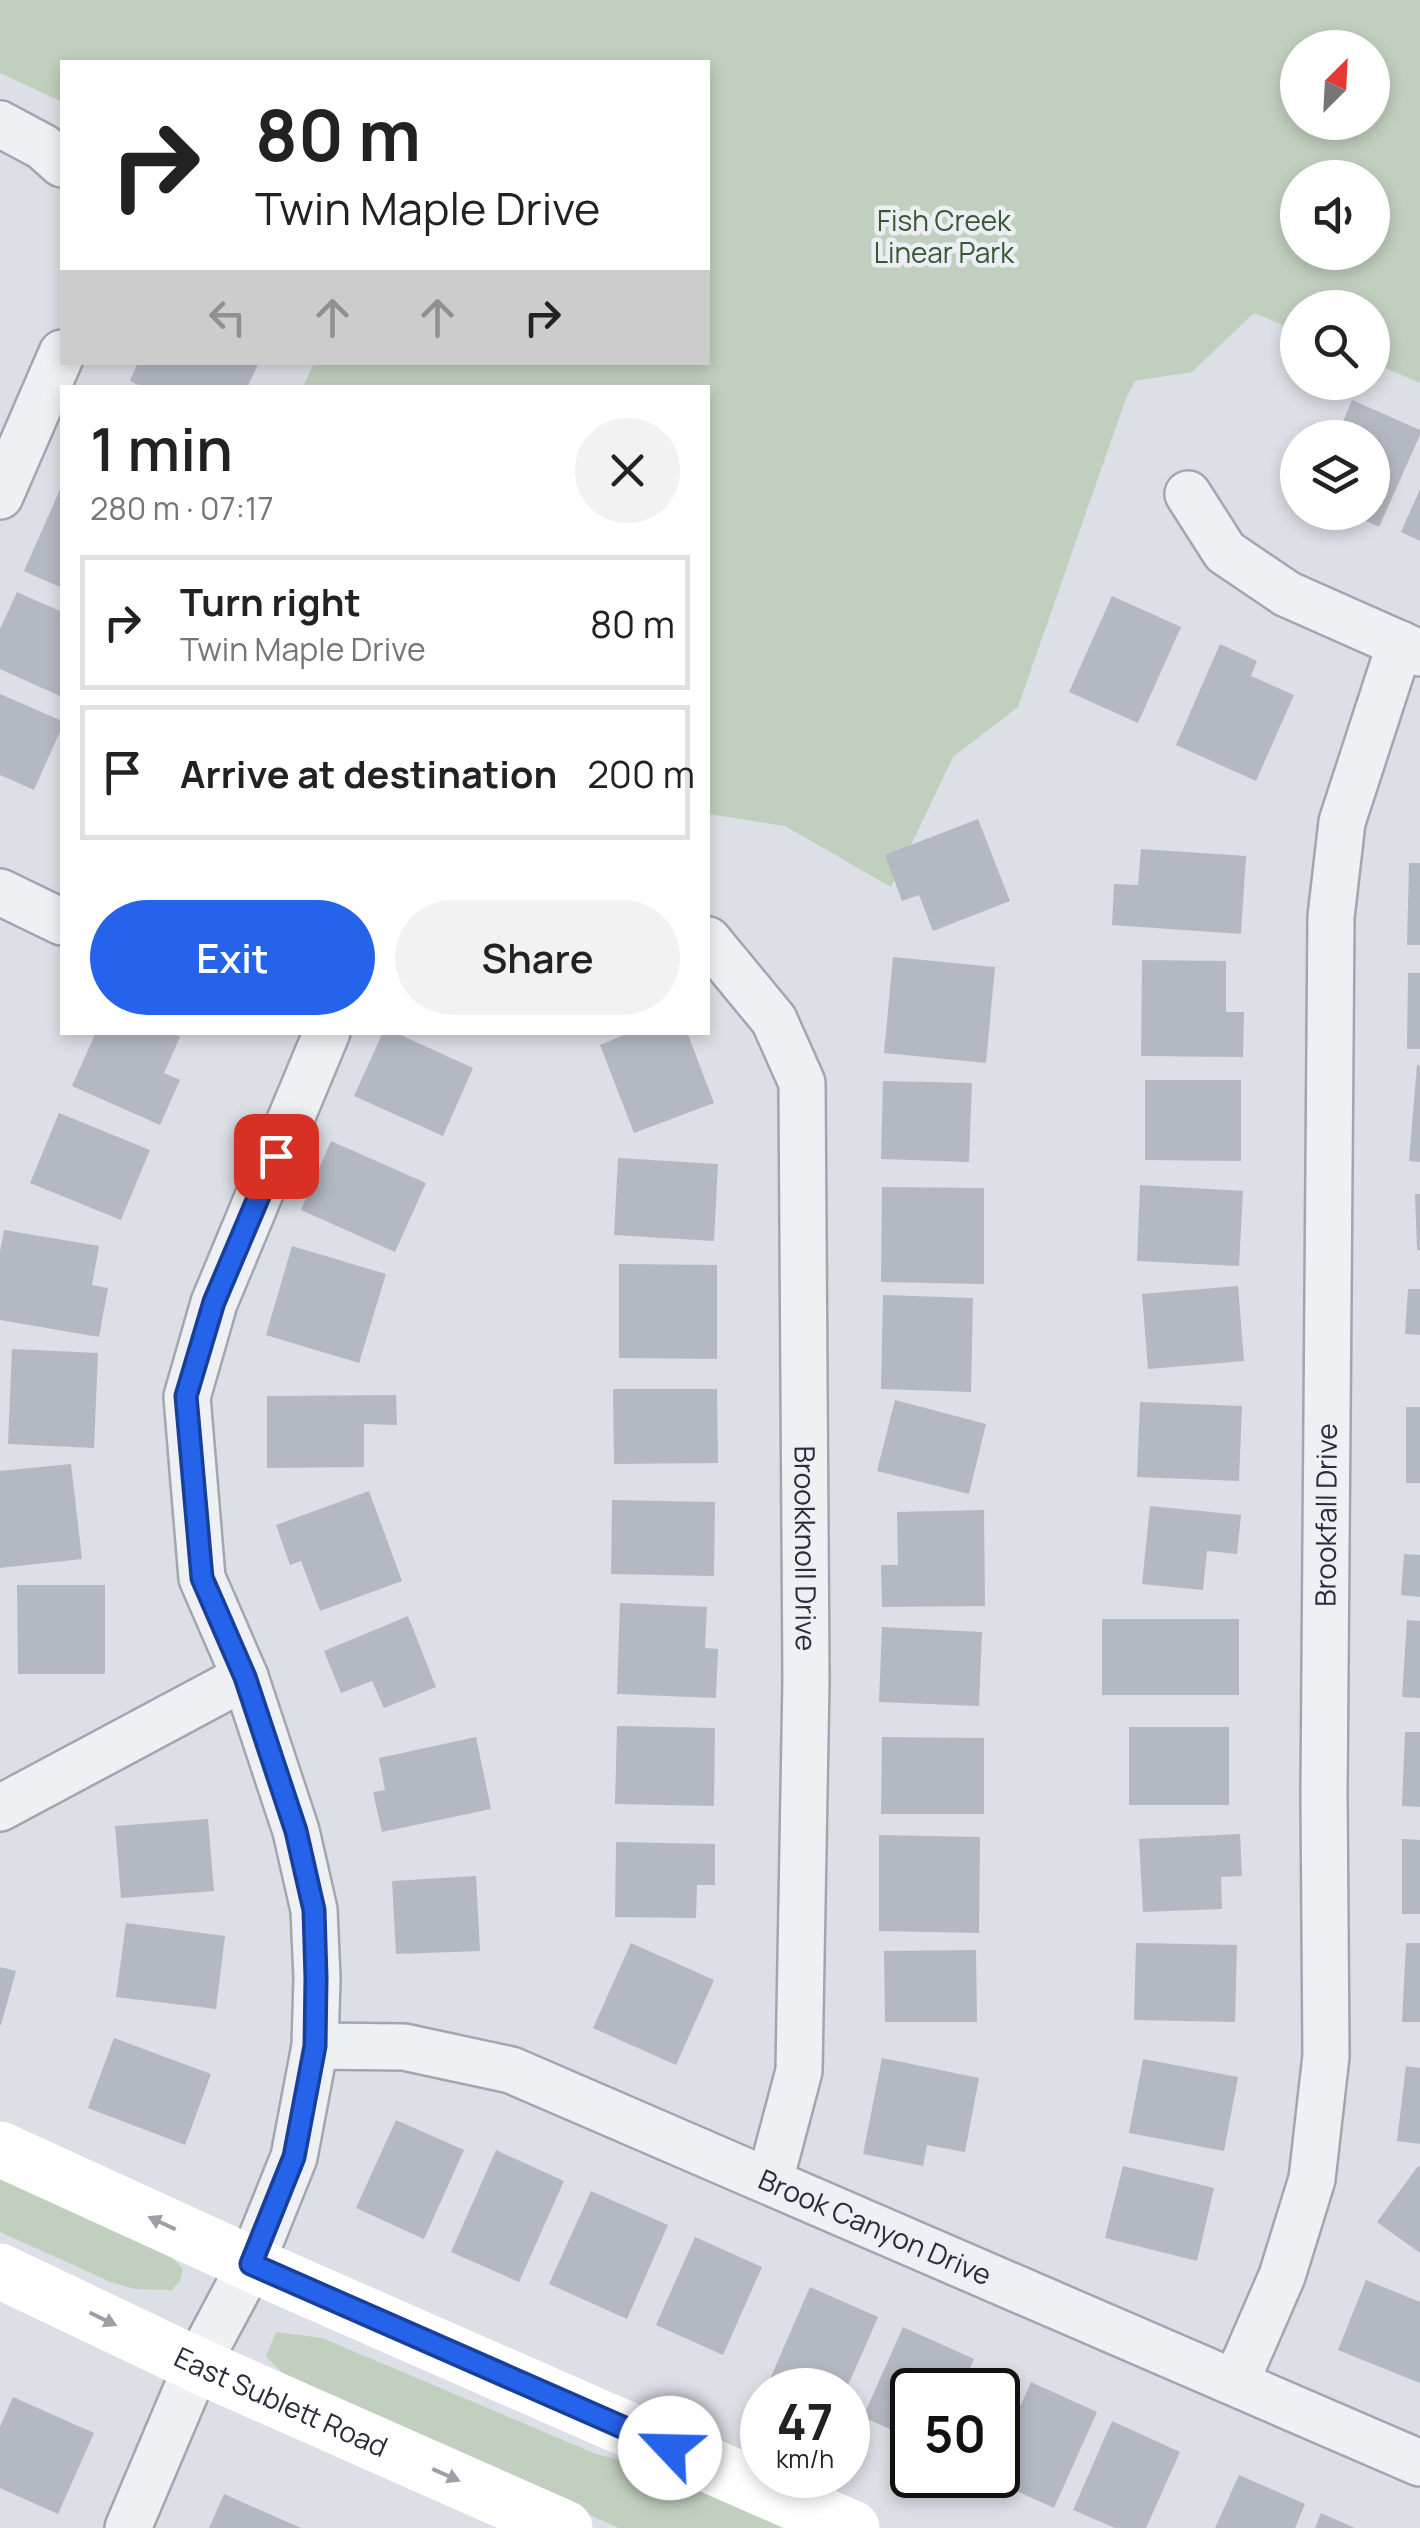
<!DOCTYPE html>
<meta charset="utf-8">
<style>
:root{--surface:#fff;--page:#f2f2f2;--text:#222;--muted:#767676;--line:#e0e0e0;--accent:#2563eb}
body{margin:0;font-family:Manrope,sans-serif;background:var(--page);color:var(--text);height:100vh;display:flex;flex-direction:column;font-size:38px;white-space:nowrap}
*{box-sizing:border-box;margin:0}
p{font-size:32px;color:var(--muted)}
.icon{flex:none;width:55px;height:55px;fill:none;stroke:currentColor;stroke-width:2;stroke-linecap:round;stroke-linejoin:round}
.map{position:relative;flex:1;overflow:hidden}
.sheet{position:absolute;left:60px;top:385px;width:650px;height:650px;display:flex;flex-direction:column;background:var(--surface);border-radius:0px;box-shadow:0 5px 15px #0003}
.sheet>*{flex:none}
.hud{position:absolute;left:60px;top:60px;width:650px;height:305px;border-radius:0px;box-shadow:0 5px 15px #0003;background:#fff;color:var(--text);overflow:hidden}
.needle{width:65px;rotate:24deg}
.tools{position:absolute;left:1280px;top:30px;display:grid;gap:20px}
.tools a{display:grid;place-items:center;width:110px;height:110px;border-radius:50%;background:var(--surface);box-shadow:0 5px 15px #0003;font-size:50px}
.speed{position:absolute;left:740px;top:2368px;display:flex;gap:20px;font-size:50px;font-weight:700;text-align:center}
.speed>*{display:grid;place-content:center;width:130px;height:130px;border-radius:50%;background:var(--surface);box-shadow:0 5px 15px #0003;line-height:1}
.speed small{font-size:25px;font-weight:400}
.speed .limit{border:5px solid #111;border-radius:15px;background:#fff;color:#111}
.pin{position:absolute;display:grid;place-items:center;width:85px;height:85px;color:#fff;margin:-42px;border-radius:20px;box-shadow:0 5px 15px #0006}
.me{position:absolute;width:110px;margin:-55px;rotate:294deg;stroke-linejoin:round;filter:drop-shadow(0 0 8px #0008)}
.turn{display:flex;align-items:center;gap:35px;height:210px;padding:0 30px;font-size:45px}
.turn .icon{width:130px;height:130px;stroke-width:2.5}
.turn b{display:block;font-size:70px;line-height:85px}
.lanes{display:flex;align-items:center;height:95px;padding:0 30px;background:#0003;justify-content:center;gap:50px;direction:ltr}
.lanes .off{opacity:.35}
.round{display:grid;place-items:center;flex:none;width:105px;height:105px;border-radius:52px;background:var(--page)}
.head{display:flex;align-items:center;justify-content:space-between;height:170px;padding:0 30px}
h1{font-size:60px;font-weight:600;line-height:75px}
.cta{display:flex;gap:20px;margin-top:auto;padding:20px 30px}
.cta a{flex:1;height:115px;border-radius:60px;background:var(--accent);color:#fff;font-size:40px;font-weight:600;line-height:115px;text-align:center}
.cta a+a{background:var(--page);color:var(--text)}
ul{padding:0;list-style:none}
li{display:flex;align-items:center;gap:30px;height:135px;margin:0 20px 15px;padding:0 10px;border:5px solid var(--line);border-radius:0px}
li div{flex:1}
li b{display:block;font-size:38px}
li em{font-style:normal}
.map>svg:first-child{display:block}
</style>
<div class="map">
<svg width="1420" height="2528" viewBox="0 0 1420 2528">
<rect width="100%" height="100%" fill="#dcdfe5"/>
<path fill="#c1cfbe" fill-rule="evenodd" d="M0 0H1420V383L1373 363 1372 308H1298L1297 331 1254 313 1192 372 1135 381 1125 401 1018 707 953 757 891 887 785 826 708 814V388L303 387 314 363 708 362V62H62V102L0 73ZM1298 48H1372V122H1298ZM1298 178H1372V252H1298Z
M0 2169 168 2253 183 2269 180 2281 172 2290 135 2289 111 2282 0 2232Z
M276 2332 322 2338 596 2454 704 2482 811 2528H619L290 2381 266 2356Z"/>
<path fill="#b4b8c2" d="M138 362H259L247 388H144L130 381Z
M1352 400 1420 430V435L1379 527 1347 512H1372V438H1336Z
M62 485V588L24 571Z
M1420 489V541L1401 532Z
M17 592 62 612V697L0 669V629Z
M1112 596 1181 627 1138 723 1069 692Z
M1220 644 1257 661 1251 676 1294 695 1256 781 1176 745Z
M0 694 62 721V727L34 790 0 775Z
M978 819 1010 901 933 931 919 895 902 901 885 855Z
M1141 849 1246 856 1241 934 1112 925 1114 884 1138 885Z
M1409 863H1420V945H1407Z
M893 957 995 967 986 1063 884 1053Z
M1142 960 1226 961V1012H1244L1243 1057 1141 1056Z
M1408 973H1420V1049H1407Z
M96 1032H171L180 1037 164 1073 180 1080 160 1125 72 1086Z
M383 1032H394L473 1068 443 1136 354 1096Z
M631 1032H687L714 1103 634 1133 600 1045Z
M1417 1065 1420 1066V1162L1409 1161Z
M1145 1080H1241V1161L1145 1160Z
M883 1081 972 1083 969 1162 881 1159Z
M59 1113 150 1150 121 1220 30 1183Z
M331 1141 426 1183 395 1252 301 1210Z
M618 1158 718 1164 714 1241 614 1235Z
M1140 1185 1243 1191 1239 1266 1137 1261Z
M882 1187 984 1188V1284L881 1282Z
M1415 1194H1420V1250H1417Z
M4 1230 99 1246 92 1285 108 1288 99 1337 0 1320V1252Z
M292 1246 386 1274 359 1363 266 1335Z
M619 1264 717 1265V1359L619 1358Z
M1238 1286 1244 1361 1148 1369 1142 1294Z
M1408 1289H1420V1335L1405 1334Z
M883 1295 973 1298 971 1392 881 1389Z
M12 1349 98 1353 94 1448 8 1444Z
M613 1389H717L718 1463 614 1464Z
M396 1395 397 1425 364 1424V1467L267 1468V1396Z
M895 1400 986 1424 969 1494 877 1471Z
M1140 1402 1242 1406 1239 1481 1137 1477Z
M1406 1407H1420V1483H1406Z
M71 1464 82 1559 0 1568V1471Z
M369 1491 402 1581 320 1611 301 1561 290 1565 276 1525Z
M612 1500 715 1502 714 1576 611 1574Z
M1150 1506 1241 1515 1237 1554 1207 1551 1203 1590 1142 1584Z
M984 1510 985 1606 882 1607 881 1565H898L897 1512Z
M1404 1554 1420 1555V1597L1401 1595Z
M17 1585H105V1674H18Z
M620 1603 707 1607 705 1648 718 1649 716 1698 617 1694Z
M408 1616 436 1687 384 1708 372 1681 341 1693 324 1651Z
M1102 1619H1239V1695H1102Z
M1407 1620 1420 1621V1698L1402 1697Z
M882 1627 982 1632 979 1706 879 1702Z
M617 1726 715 1728 714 1806 615 1804Z
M1129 1727H1229V1805H1129Z
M1405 1732H1420V1807L1402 1806Z
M476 1737 491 1809 382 1832 373 1792 385 1790 379 1758Z
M882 1737 984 1738V1814H881Z
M208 1819 214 1891 121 1898 115 1826Z
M1240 1834 1242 1876 1221 1877 1222 1909 1143 1912 1139 1839Z
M879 1835 980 1837 979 1933 879 1931Z
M1402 1839 1420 1840V1914H1402Z
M616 1842 715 1844V1885H697L696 1918 615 1917Z
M476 1876 480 1951 396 1954 392 1881Z
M126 1923 225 1936 216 2009 116 1997Z
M631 1943 714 1980 676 2065 593 2028Z
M1136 1943 1237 1945 1235 2022 1134 2020Z
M1406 1943H1420V2022H1402Z
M976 1950 977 2022H885L884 1951Z
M0 1967 16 1971 1 2025H0Z
M114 2038 211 2074 185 2145 88 2108Z
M882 2058 979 2078 965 2152 927 2145 923 2166 863 2154Z
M1143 2059 1238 2077 1224 2151 1129 2133Z
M1406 2066 1420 2068V2144L1397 2141Z
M396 2120 464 2150 424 2239 356 2208Z
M496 2150 564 2181 519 2282 451 2252Z
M1123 2166 1214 2188 1197 2261 1105 2238Z
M1418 2166 1420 2168V2253L1377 2222Z
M591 2191 668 2225 627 2319 549 2284Z
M695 2237 762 2267 723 2355 656 2325Z
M1366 2280 1420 2302V2383L1338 2350Z
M810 2287 878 2317 846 2390H790L769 2381Z
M903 2327 974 2359 960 2390H912V2439L863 2417Z
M1031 2382 1097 2412 1054 2508 988 2478 989 2475H998V2457Z
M13 2397 94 2433 58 2514 0 2488V2427Z
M1112 2421 1180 2452 1146 2528H1115L1073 2510Z
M1239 2475 1305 2504 1295 2528H1215Z
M224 2494 301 2528H209Z
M1321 2513 1355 2528H1315Z"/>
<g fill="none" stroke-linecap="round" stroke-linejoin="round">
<g stroke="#a2a6af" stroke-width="50">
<g id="street">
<path d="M0 124 43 147 62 164"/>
<path d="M1188 494 1225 552 1287 594 1420 653"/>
<path d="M0 496 62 353"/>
<path d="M0 892 62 922"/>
<path id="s1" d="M708 940 774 1020 802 1083 806 1680 799 2071 770 2180"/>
<path d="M0 1808 245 1677"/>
<path id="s2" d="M315 2046 404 2047 511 2070 1420 2463"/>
<path id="s3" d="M1236 2382 1282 2276 1312 2179 1326 2056 1324 1794 1331 917 1342 822 1400 644"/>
<path d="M128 2528 197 2365 251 2264 294 2157 315 2046 317 1978 314 1910 296 1831 245 1677 202 1578 187 1397 214 1303 327 1032"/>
</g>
</g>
<use href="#street" stroke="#eff0f4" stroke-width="45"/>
<g stroke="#fff" stroke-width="55">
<path d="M0 2149 280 2277 852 2528"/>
<path id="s4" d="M0 2271 197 2365 565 2528"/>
</g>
</g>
<defs><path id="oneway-solid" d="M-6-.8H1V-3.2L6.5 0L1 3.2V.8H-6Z" transform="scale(2.5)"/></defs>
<g fill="#9ea0a7">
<use href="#oneway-solid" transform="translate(162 2223) rotate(-155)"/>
<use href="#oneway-solid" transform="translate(103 2319) rotate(26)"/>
<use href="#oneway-solid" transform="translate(446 2475) rotate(24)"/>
</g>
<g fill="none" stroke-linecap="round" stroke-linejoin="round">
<g stroke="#184099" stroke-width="25">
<path id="route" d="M276 1156 214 1302 186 1396 202 1578 245 1677 296 1831 314 1910 316 1978 315 2046 294 2157 251 2264 670 2448"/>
</g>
<use href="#route" stroke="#2563eb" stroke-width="18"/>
</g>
<g text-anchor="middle" stroke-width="9" stroke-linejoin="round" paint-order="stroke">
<g font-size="28" fill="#395635" stroke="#ebeef3">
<text x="944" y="231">Fish Creek<tspan x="944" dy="32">Linear Park</tspan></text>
</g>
<g font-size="28" fill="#272d3b" stroke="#ebeef3">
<text dy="10" stroke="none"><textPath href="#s3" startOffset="882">Brookfall Drive</textPath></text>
<text dy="10" stroke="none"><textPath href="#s1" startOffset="638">Brookknoll Drive</textPath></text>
<text dy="10" stroke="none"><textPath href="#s2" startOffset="595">Brook Canyon Drive</textPath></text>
<text dy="10" stroke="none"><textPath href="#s4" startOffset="310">East Sublett Road</textPath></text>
</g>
</g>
</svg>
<div class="tools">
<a><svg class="needle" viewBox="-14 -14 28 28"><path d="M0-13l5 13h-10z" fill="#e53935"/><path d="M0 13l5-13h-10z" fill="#767676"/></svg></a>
<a><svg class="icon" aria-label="sound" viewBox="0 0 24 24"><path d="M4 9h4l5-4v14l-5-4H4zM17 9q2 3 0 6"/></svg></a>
<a><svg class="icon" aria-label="search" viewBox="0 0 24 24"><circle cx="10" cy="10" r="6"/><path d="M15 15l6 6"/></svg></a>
<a><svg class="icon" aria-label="layers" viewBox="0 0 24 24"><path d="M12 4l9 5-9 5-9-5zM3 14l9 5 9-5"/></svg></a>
</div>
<div class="speed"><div>47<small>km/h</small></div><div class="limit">50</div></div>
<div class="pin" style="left:276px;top:1156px;background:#d93025"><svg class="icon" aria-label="arrive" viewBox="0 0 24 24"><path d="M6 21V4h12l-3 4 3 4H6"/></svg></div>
<svg class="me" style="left:670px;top:2448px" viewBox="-20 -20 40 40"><circle r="19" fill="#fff"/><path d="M0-13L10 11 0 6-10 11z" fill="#2563eb"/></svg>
<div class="hud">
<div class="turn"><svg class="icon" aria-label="right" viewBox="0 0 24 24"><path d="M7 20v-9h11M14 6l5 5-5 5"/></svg><div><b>80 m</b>Twin Maple Drive</div></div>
<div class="lanes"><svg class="icon off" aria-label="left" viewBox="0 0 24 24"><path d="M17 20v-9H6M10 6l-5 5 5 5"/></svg><svg class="icon off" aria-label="ahead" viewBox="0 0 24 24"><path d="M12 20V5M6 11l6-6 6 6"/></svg><svg class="icon off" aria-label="ahead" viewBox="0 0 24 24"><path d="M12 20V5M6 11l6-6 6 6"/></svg><svg class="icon" aria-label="right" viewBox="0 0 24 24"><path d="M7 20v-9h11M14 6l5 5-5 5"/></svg></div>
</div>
<section class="sheet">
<div class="head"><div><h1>1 min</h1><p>280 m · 07:17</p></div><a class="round"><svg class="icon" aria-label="close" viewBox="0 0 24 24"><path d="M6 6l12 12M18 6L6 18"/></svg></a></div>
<ul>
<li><svg class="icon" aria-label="right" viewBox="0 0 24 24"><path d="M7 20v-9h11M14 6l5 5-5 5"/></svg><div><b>Turn right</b><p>Twin Maple Drive</p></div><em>80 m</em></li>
<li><svg class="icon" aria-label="arrive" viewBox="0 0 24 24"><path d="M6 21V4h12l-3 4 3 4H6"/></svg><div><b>Arrive at destination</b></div><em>200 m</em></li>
</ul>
<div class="cta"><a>Exit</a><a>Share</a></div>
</section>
</div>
